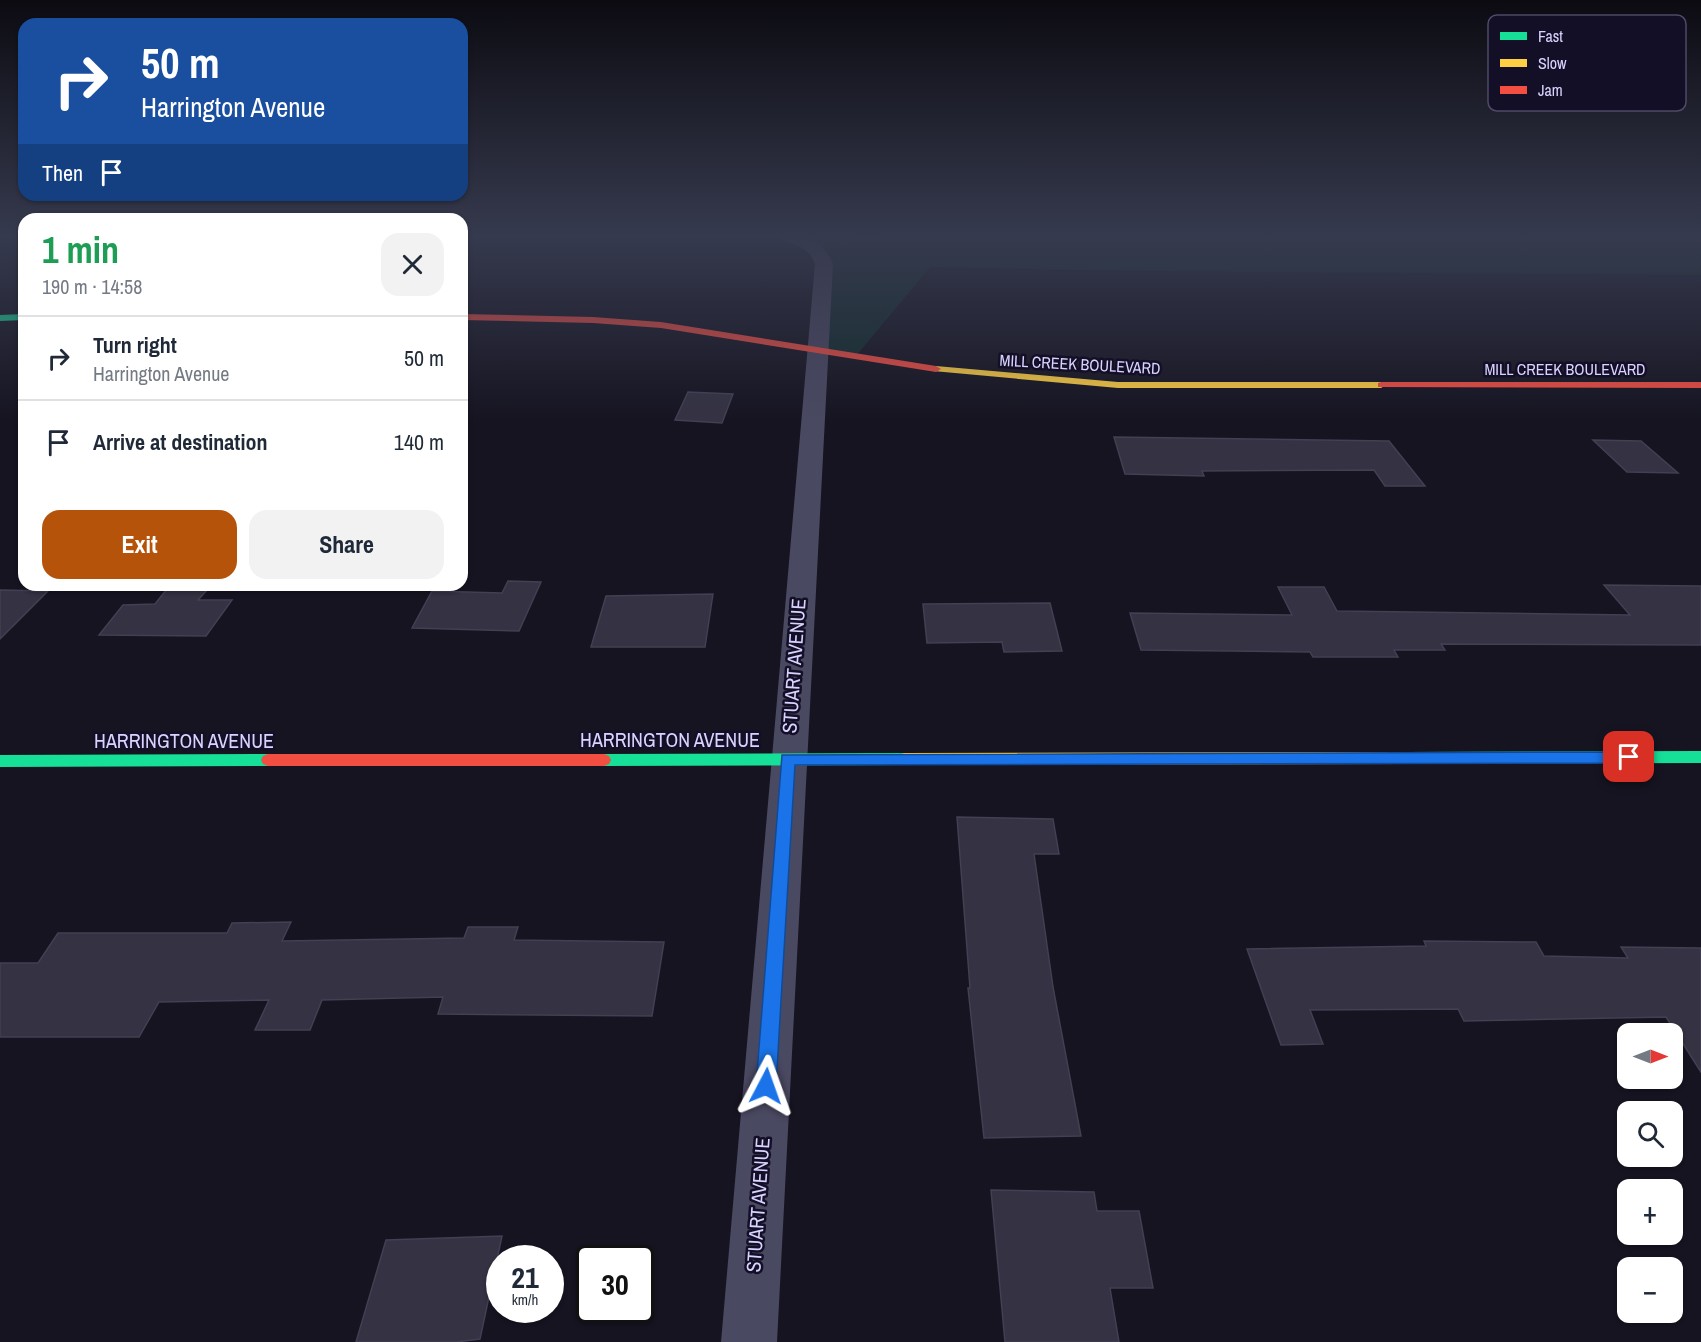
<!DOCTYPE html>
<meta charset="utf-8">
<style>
:root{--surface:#fff;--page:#f2f2f3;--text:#1f2937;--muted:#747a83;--line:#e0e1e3;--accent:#b45309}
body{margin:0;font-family:"Archivo Narrow",sans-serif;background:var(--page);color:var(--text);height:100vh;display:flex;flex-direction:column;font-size:22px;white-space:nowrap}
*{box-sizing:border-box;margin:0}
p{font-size:20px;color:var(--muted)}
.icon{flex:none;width:33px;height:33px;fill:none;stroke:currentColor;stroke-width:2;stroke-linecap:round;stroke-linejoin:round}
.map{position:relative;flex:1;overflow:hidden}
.panel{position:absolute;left:18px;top:213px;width:450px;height:378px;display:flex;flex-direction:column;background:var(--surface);border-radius:18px;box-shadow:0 2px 4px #0004}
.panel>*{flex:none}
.banner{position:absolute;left:18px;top:18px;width:450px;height:183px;border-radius:18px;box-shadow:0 2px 4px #0004;background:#1a4fa0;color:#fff;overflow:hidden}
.needle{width:39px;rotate:90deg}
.fabs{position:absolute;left:1617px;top:1023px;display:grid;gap:12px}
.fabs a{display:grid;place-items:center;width:66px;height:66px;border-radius:12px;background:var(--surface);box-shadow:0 2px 4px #0004;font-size:30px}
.speed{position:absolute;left:486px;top:1245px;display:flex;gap:12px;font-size:30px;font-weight:700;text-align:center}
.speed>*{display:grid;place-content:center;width:78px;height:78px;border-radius:50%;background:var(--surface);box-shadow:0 2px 4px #0004;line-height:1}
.speed small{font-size:15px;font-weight:400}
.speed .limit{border:3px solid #111;border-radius:9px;background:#fff;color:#111}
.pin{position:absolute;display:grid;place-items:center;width:51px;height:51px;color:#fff;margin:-26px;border-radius:12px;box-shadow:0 3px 9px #0006}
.me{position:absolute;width:66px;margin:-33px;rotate:4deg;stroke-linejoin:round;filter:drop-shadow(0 0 4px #0008)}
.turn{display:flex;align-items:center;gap:21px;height:126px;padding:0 24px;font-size:27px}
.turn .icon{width:78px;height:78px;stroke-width:2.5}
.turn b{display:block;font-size:42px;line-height:51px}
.then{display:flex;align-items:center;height:57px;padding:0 24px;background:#0003;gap:12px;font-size:22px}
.round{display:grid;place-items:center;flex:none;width:63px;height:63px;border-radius:18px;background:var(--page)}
.head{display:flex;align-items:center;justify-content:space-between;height:102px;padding:0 24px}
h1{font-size:36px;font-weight:800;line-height:45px;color:#1e9e55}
.cta{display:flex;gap:12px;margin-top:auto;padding:12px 24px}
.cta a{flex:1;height:69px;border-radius:18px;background:var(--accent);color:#fff;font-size:24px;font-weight:800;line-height:69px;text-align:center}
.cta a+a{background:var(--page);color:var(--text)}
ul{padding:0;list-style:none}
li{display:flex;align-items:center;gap:18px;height:84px;padding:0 24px;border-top:2px solid var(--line)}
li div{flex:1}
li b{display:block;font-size:22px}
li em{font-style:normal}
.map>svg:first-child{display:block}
</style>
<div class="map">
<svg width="1701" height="1342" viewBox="0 0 1701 1342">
<rect width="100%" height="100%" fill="#161421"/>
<path fill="#132c2d" d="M785 234H1701V275L1132 271 930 267 856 356 817 349 824 264Z"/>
<path fill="#343243" stroke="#433f54" stroke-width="1.5" d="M688 392 733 394 722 423 675 420Z
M1114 437 1389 441 1425 486H1385L1374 470 1202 471 1204 476 1125 474Z
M1593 440 1641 441 1678 473 1627 472Z
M508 581 541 582 519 631 412 628 432 591 502 593Z
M1604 585 1701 586V645L1441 644 1445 650H1394L1398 657H1313L1310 652 1141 650 1130 613 1292 615 1278 587H1324L1337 611 1630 615Z
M167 589H208L198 600H232L206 636 99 635 123 605 155 604Z
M0 590 48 591 0 639Z
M713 594 705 647H591L606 596Z
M1050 603 1062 651 1004 652 1002 642 927 643 923 604Z
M957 817 1053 819 1059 854H1034L1053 987 1081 1136 984 1138 968 988H970Z
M291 922 282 941 464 938 468 927H518L514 940 664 942 652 1016 438 1014 443 997 322 1000 310 1030H255L269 1000 159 1002 139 1037H0V963H38L58 933H227L232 923Z
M1424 941 1536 942 1544 956 1628 958 1621 947 1701 948V1072L1666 1017 1464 1021 1458 1009 1310 1010 1323 1044 1281 1045 1247 949 1426 946Z
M991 1190 1094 1192 1097 1211H1139L1153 1288H1110L1119 1342H1005Z
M502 1236 480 1339 456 1342H356L386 1240Z"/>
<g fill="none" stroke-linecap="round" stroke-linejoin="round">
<path stroke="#44505f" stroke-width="2" stroke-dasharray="1.5 3" stroke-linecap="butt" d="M1102 234H1230
M843 243 886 234"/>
<path fill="#4a4962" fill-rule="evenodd" d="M776 234C803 231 822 238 833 264L777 1342H721L815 264C806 240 788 248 776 234Z"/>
<path fill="#16e098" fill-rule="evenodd" d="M24 314V320L0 321V315Z
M1701 751V763L1407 764 1402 762 1400 758 1402 754 1407 752Z
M904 753 909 755 911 759 909 763 904 765 604 766 599 764 597 760 599 756 604 754Z
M268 754 273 756 275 760 273 764 268 766 0 767V755Z"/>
<path fill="#ffcf43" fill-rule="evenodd" d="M936 366 1118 382H1381L1386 385 1381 388H1118L933 371 931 369Z
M1407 752 1412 754 1414 758 1412 762 1407 764 904 765 899 763 897 759 899 755 904 753Z"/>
<path fill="#f24e42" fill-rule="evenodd" d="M462 314 593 317 661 322 936 366 941 369 936 372 661 328 593 323 462 320Z
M1381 382H1701V388L1378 387V383Z
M268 754H604L609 756 611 760 609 764 604 766H268L263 764 261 760 263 756Z"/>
</g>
<linearGradient id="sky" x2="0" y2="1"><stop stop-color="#0c0b12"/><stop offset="0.56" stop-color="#363a4e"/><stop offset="1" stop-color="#363a4e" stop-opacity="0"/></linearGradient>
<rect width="1701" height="421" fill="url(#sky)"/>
<path fill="#1a73e8" stroke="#114b97" stroke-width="1.5" d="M1629 752 1637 757 1629 763 795 765 776 1086 773 1093 766 1096 759 1093 756 1086 782 755Z"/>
<g text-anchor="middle" stroke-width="5" stroke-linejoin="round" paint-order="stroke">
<g font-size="16" fill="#d9d4ff" stroke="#130f26">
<text transform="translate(1080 364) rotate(3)" y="6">MILL CREEK BOULEVARD</text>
<text x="1565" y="375">MILL CREEK BOULEVARD</text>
</g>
<g font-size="20" fill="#d9d4ff" stroke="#130f26">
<text transform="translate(794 666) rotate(-86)" y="7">STUART AVENUE</text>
<text x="670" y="747">HARRINGTON AVENUE</text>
<text x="184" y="748">HARRINGTON AVENUE</text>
<text transform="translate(758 1205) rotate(-86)" y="7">STUART AVENUE</text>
</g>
</g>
<rect x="1488" y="15" width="198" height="96" rx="9" fill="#130f26" stroke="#4e4a67" stroke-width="1.5"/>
<rect x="1500" y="32" width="27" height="8" fill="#16e098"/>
<rect x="1500" y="59" width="27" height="8" fill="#ffcf43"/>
<rect x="1500" y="86" width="27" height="8" fill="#f24e42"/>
<g font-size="16" fill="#d9d4ff">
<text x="1538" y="42">Fast</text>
<text x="1538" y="69">Slow</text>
<text x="1538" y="96">Jam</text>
</g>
</svg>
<div class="fabs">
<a><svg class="needle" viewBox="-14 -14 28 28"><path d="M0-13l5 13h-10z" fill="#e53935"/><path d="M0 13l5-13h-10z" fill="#747a83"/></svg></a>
<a><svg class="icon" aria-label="search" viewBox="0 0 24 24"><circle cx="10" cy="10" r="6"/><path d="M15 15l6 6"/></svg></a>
<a>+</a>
<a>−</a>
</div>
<div class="speed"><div>21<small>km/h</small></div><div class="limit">30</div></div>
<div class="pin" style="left:1629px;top:757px;background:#d93025"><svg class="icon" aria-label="arrive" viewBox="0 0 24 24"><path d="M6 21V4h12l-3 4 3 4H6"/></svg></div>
<svg class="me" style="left:766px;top:1086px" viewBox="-20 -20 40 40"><path d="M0-17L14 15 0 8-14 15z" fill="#1a73e8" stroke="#fff" stroke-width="4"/></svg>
<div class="banner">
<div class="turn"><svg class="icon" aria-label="right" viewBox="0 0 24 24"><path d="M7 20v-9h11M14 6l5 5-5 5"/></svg><div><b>50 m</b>Harrington Avenue</div></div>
<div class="then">Then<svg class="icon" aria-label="arrive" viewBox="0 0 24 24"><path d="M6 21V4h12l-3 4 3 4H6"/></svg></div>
</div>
<section class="panel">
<div class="head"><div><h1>1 min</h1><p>190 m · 14:58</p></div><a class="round"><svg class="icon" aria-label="close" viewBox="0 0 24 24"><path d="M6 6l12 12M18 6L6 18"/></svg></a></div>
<ul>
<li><svg class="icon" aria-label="right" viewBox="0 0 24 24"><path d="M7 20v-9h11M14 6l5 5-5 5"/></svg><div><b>Turn right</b><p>Harrington Avenue</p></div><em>50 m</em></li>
<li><svg class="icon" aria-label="arrive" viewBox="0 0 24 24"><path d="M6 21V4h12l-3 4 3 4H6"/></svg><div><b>Arrive at destination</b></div><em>140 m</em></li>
</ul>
<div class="cta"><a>Exit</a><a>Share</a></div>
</section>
</div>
